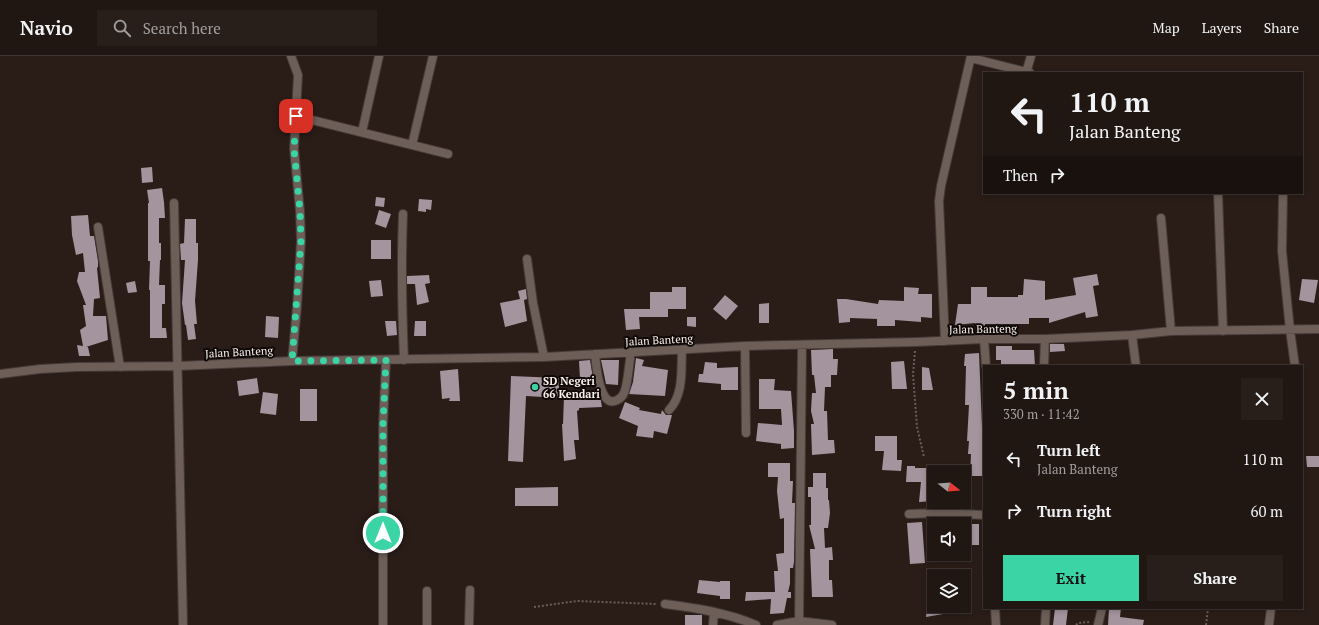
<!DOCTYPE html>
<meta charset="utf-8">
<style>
:root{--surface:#201612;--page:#281f1b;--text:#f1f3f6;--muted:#a29f9f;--line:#3d3532;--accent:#3ad4a5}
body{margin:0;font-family:"PT Serif",serif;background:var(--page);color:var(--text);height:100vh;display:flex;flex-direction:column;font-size:15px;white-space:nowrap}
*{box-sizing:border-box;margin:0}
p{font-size:13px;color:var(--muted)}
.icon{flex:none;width:22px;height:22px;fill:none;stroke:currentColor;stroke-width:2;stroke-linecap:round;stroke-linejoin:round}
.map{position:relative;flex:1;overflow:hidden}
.drawer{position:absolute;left:983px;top:309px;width:320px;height:244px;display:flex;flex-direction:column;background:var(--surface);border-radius:0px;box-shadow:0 2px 6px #0003,0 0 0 1px var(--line)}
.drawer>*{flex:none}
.banner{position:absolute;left:983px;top:16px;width:320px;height:122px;border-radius:0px;box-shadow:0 2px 6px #0003,0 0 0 1px var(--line);background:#201612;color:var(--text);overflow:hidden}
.needle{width:26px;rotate:107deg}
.tools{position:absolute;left:927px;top:409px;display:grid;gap:8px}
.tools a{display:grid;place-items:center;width:44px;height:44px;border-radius:0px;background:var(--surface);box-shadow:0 2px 6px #0003,0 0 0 1px var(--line);font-size:20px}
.pin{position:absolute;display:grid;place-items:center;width:34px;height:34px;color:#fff;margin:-17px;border-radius:8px;box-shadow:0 2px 6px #0006}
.me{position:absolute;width:44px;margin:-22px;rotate:0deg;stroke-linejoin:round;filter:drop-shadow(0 0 3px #0008)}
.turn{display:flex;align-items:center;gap:14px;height:84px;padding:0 20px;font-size:18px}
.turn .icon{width:52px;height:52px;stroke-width:2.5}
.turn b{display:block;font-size:28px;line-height:34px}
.then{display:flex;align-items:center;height:38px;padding:0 20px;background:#0003;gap:8px;font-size:15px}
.round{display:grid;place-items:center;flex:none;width:42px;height:42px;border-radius:0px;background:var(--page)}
.headline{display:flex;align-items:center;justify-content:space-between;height:68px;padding:0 20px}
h1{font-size:24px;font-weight:800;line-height:30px}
.primary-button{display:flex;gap:8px;margin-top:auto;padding:8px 20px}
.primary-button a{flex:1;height:46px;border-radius:0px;background:var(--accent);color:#111;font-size:16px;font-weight:800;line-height:46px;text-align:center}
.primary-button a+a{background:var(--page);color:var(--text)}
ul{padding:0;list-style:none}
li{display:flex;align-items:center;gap:12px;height:52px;padding:0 20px}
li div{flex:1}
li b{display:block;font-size:15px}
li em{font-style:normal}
header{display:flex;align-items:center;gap:24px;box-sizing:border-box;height:56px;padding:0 20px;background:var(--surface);border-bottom:1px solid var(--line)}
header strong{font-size:19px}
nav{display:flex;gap:22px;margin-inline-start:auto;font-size:14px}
.search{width:280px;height:36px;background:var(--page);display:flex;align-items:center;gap:10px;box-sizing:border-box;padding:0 14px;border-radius:0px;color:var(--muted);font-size:15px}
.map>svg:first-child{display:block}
</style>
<header>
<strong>Navio</strong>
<div class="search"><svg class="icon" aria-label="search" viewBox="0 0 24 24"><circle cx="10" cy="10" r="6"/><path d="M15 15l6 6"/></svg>Search here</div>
<nav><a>Map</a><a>Layers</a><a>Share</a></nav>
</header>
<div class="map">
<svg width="1319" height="569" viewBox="0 0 1319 569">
<rect width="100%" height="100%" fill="#2a1d18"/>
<path fill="#a4949d" d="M152 111 153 126 142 127 141 112Z
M162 132 164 146 165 162H159V187H161V204H160L159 229H165V248H162V272H166L167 282H150V234H149L150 205H148V147H149L147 134Z
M376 141 385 142 384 151 375 150Z
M419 143 432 144 431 154 426 153V156L418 155Z
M379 154 391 158 386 172 375 168Z
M88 159 90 180H94L98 205V211L97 212 100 242 94 243 93 260H106L108 284 86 291H88L90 300H79L77 289 83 290 80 274 86 270 83 249H86L77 225 79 216H85L83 197 76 199 72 179 71 160Z
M185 163H196V187H198V204L195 245 197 268H194L196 283 188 284 186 269H185L182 247 185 204H181L180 188 184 187Z
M371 184H391V203H371Z
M1097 218 1099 229 1093 230 1098 260 1086 262 1085 256 1049 267V262H1029V268H985V271H975V267L955 269 958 248H971V231H987V241H1018V239H1023L1024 223 1045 225V244L1076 239 1073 222Z
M429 219 430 227 425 228 429 246 417 249 415 228H407V220Z
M1302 223 1318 224 1314 247 1299 244Z
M381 224 383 240 371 241 369 225Z
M135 225 137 236 128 237 126 227Z
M672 231H686V253H668V261H639L640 273 626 274 624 253H650V236H672Z
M904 231 919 232 918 238H932V262L921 261V266L895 264V270H877V263L850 262V266L839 267 837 243H846L878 248 879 244 904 245Z
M526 233 527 243 524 244 527 265 505 271 500 247 520 243 518 235Z
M725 239 738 250 726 264 713 253Z
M769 247V267H759V248Z
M266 260 279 261 278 282 265 281Z
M687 261H696V271L687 270Z
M385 265H396L397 279 387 280Z
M415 265H426V280H414Z
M1050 288H1064L1065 295 1050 296Z
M996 290H1012V294H1034L1035 310H1001V304H996Z
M833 293V303H838L837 319H831V331H825L824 355H827L828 384H834L835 397 812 399 811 368H814L811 355 812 337H816L814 319H812L811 294Z
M979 297 984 420H970L971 398H968L969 385H967L969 349H965L966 310H964L965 298Z
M636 302 644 304 642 310 668 314 665 340 629 338 633 326Z
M590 304 593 322 580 323 579 305Z
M601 304H619L618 329 606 328Z
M904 305 907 333H892L891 306Z
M705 306 717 307V312L738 311V334H721V328L698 326 699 318H703Z
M922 311 929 312 933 334H922Z
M458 313 460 345H449L450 342 442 343 440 315Z
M511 320 559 322V342L526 340 523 406 508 405Z
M257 322 259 337 239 340 237 325Z
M759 323H775L774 334 791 335 794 375V392L781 393V388L756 385 758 367 782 369 781 353H759Z
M300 333H317V365H300Z
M263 336 278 338 276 359 260 357Z
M598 338 601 345 602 351 579 352V354L577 355 579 384H574L576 403 564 405 562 368H563L564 340 585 342V339Z
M625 346 640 352 639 354 661 358 662 354 666 359H672L667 378 654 375 653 382 636 380 638 370 619 362Z
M875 380H897V404H902L901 415 882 414 884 395H875Z
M1306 400H1319V411H1307Z
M768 407H790V425H793L792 447H795L794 506 793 512H790V528L788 536H791V542H787L784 557 770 558 771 543 745 545 746 536H775L774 515H778L776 498 784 497V462L780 463 777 435 778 421H768Z
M907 410H915V412H929V433H934V445L919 446 921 426H906Z
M813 417H826V432H828V444H829L830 457 828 472H824L825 492 832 491 833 504H829V524H832L833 541H812L810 493H815L809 469H811V441H808V431H813Z
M558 431V450H515V432Z
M972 434V447H964V435Z
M944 446H958L959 452H944Z
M944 463H959V468H944Z
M922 466 925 507 910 508 907 467Z
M965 468H979V489H965Z
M699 524 720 526V525H730V543H720V540L697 537Z
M927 550H944L943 558 926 561Z
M1055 552H1068L1066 569H1053Z
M1109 552H1121L1120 561 1144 564 1143 569H1108Z
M685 559H702V569H685Z"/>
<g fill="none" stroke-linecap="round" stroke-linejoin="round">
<g stroke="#453a37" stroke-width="10">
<path id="minor" d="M291 0 298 19 294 93 300 155 301 185 297 251 292 305
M971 2 1030 17
M1026 17 1031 0
M296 60 448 98
M362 76 379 0
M412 89 433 0
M1218 137 1223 275
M1283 137 1282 195 1290 274 1295 310
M174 147 183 569
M403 158C401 207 402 255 404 304
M1161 162 1171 275
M98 171 120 311
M527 203 533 247 544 301
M1132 279 1136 310
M984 283 986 310
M945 285 939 145 941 130 971 0
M745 290 746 377
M595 298C596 308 599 350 615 345 618 344 621 342 623 339 628 331 629 307 631 296
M1044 310 1045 283
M0 318 40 313 77 311 178 310 292 305 544 301 745 290 916 286 984 283H1045L1132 279 1171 275 1319 273
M669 354C684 339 681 313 682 294
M909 458 938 457 984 459
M938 468V457
M665 548C697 552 727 557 756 569
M995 552 996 569
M383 569V369L386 304
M427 569V535
M469 569 470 534
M713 569 714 556
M777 569 799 565 832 569
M799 569 802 289
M1045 569 1046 552
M1098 569 1102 552
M1269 569 1271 552"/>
</g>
<path stroke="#695e59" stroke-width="2" stroke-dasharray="2 2" stroke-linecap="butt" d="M915 295 913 318 917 371 924 401
M534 551 577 545 656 548
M1076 569 1078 567 1089 566
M1206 569 1208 552"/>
<use href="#minor" stroke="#6d5e58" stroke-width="8"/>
</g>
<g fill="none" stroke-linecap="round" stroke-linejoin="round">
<path stroke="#3ad4a5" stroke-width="7" stroke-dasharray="0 12.6" d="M296 60 294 93 300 155 301 185 292 305 386 304 383 369V477"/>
</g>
<circle fill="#3ad4a5" stroke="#0e0907" stroke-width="1.5" cx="535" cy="331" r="4"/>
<g text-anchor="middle" stroke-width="4" stroke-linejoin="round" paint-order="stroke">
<g font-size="11" fill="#f8efec" stroke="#0e0907">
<text transform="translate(983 273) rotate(-1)" y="4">Jalan Banteng</text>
<text transform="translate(659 284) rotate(-3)" y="4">Jalan Banteng</text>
<text transform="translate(239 296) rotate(-3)" y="4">Jalan Banteng</text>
</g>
<g font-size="11" font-weight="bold" fill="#f8efec" stroke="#0e0907" text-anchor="start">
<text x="543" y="329">SD Negeri<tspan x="543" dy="13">66 Kendari</tspan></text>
</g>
</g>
</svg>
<div class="tools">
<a><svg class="needle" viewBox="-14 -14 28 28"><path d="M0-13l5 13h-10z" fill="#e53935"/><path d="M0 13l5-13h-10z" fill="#a29f9f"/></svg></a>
<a><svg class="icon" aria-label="sound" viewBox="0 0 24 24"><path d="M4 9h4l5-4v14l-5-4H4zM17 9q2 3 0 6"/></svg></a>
<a><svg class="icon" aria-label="layers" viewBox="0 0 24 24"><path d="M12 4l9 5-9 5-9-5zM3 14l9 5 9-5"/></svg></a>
</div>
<div class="pin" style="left:296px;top:60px;background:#d93025"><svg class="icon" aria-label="arrive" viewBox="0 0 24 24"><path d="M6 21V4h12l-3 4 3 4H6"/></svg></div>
<svg class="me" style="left:383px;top:477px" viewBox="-20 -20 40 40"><circle r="17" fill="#3ad4a5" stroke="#fff" stroke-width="3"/><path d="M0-11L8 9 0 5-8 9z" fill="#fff"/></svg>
<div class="banner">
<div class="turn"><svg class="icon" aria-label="left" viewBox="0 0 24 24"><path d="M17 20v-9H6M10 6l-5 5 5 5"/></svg><div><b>110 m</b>Jalan Banteng</div></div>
<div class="then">Then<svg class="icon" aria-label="right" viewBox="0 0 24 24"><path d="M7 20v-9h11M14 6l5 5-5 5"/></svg></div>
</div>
<section class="drawer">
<div class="headline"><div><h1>5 min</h1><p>330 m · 11:42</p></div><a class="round"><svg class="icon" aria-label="close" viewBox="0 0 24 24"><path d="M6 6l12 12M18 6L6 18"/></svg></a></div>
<ul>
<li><svg class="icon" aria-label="left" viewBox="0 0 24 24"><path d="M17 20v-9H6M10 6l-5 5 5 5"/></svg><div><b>Turn left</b><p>Jalan Banteng</p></div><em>110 m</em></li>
<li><svg class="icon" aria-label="right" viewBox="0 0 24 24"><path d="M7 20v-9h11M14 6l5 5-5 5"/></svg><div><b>Turn right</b></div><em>60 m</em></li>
</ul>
<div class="primary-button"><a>Exit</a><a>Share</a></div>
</section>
</div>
